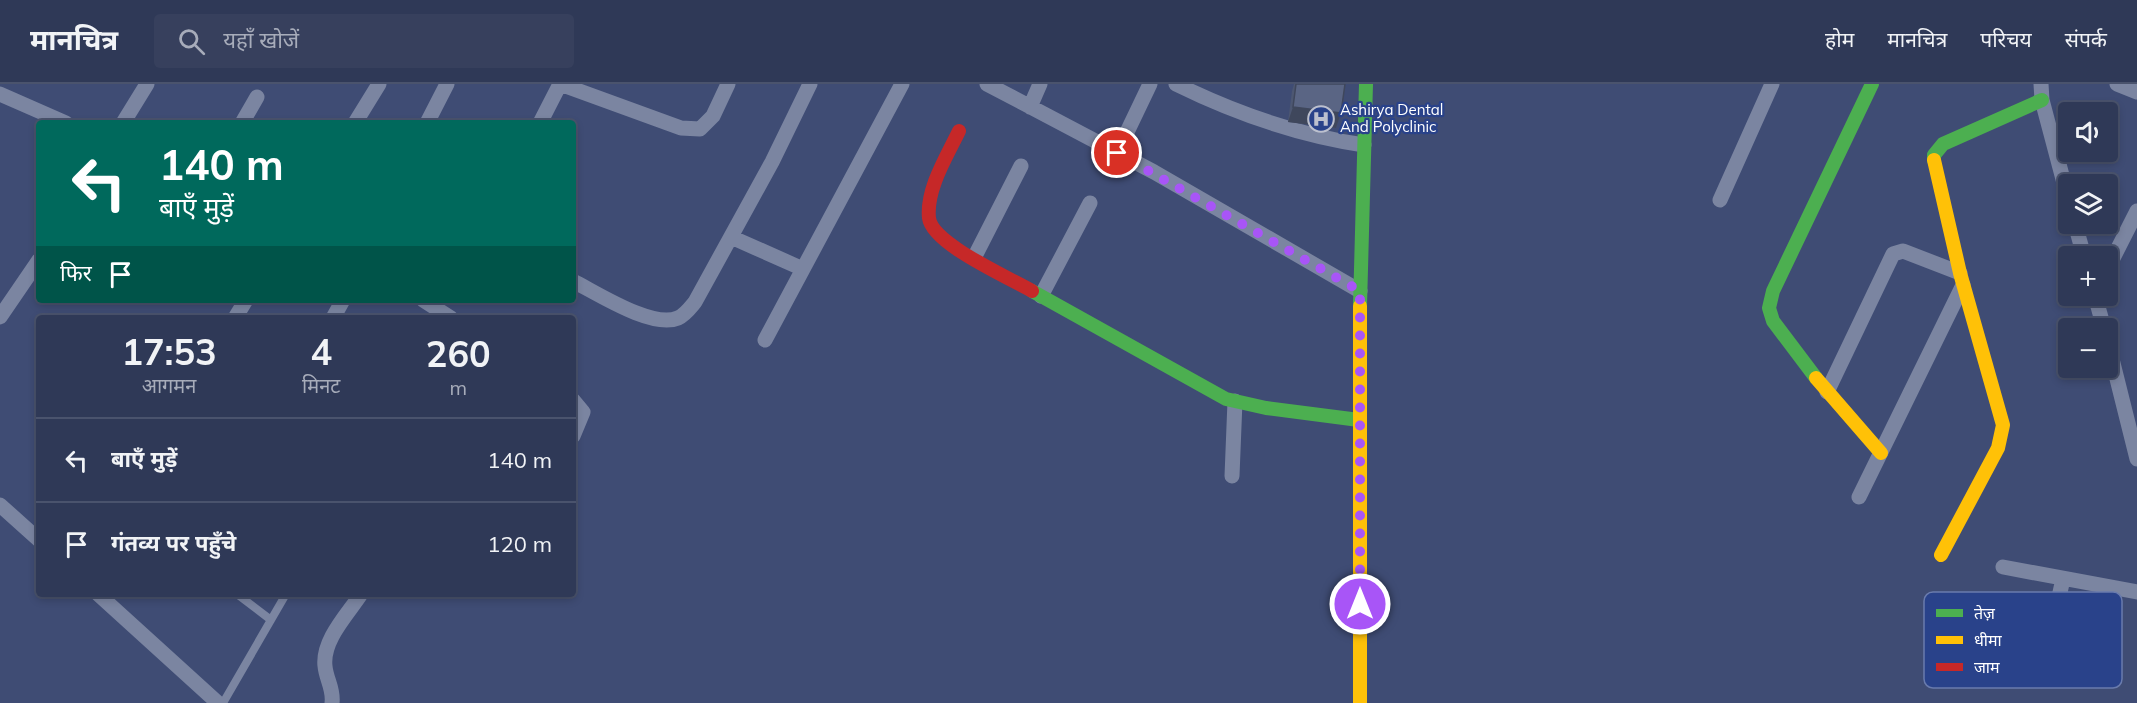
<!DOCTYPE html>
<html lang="hi">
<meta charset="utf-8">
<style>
:root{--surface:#2f3957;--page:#37405d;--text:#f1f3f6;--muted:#a7acba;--line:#4a536d}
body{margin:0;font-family:Mulish,"Noto Sans Devanagari",sans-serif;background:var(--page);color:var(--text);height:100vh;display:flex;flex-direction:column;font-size:22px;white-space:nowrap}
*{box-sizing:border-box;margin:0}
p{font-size:20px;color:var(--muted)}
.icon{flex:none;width:33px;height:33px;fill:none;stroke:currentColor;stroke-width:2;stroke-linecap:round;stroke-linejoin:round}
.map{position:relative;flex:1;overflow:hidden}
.panel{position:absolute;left:36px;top:231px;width:540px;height:282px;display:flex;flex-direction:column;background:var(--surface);border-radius:6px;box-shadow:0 3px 9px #0003,0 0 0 2px var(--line)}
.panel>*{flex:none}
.top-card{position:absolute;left:36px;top:36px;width:540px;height:183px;border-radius:6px;box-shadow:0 3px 9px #0003,0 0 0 2px var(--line);background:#00695c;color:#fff;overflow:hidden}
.buttons{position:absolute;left:2058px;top:18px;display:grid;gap:12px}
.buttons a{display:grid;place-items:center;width:60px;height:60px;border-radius:6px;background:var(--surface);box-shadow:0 3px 9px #0003,0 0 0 2px var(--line);font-size:30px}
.pin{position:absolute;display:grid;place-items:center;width:51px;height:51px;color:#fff;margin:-26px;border:3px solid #fff;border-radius:50%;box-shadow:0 2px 6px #0007}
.me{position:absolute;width:66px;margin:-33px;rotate:0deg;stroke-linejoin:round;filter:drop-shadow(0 0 4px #0008)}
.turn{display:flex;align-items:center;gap:21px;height:126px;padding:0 24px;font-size:27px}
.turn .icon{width:78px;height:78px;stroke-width:2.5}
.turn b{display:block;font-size:42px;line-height:51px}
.then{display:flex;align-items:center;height:57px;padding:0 24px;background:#0003;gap:12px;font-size:22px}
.eta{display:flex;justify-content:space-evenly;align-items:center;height:102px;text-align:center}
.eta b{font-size:36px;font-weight:700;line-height:42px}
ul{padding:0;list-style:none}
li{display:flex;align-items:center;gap:18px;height:84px;padding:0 24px;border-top:2px solid var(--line)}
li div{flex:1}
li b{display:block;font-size:22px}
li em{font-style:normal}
header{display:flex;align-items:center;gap:36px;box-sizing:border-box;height:84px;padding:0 30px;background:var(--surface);border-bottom:2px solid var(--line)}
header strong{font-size:28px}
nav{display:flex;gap:33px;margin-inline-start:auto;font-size:21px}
.search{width:420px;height:54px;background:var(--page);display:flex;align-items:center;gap:15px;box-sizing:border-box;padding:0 21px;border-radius:6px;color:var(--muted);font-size:22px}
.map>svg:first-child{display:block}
</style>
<header>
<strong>मानचित्र</strong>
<div class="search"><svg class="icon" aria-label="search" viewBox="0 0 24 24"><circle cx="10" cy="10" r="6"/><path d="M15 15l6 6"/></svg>यहाँ खोजें</div>
<nav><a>होम</a><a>मानचित्र</a><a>परिचय</a><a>संपर्क</a></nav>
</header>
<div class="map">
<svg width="2137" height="619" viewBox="0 0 2137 619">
<rect width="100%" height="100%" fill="#3f4c74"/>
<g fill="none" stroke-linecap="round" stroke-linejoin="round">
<path stroke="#7b85a1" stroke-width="8" d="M237 510 271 536
M223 619 286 510"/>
<path stroke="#7b85a1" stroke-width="15" d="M987 0 1154 88 1360 207
M1176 0C1237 30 1297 51 1364 61
M2041 0 2042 16 2068 114
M2117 0 2137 8
M0 10 66 39
M1030 23 1040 0
M123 39 147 0
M242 39 257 13
M355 39 379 0
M427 39 447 0
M540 39 560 0 681 44 700 45 713 32 728 0
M1117 69 1150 0
M1720 116 1772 0
M2075 140 2084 172
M731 153 803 185
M974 174 1021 82
M2108 184 2137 127
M573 197C597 209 652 245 678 234 685 231 690 224 695 218L772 78 810 0
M1041 212 1090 119
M2095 212 2104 244
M423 216 451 234
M0 233 39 176
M235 234 246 216
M333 234 343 216
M765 256 902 0
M2108 259 2137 375
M1827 308 1893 170 1903 167 1960 189
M573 316 583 328 573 352
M1232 392 1235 317
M1859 413 1963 201
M0 421 39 456
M2003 483 2137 508
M98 510 218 619
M2042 589 2063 495
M332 619C334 605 326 595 325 582 322 556 348 530 361 510"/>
<path stroke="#4caf50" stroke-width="14" d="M1934 76V71L1943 60 2042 16
M1032 207 1226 315 1266 324 1359 336
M1360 222 1366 0
M1816 294 1773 237 1769 224 1773 207 1872 0"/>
<path stroke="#ffc107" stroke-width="14" d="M1934 76 1960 189 2003 341 1998 364 1941 471
M1360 222V619
M1816 294 1881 369"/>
<path stroke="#c62828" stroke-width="14" d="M959 47C947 72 926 105 929 134 932 160 1010 194 1032 207"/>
</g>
<path fill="#4d5772" d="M1294 0H1345L1341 29 1336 44 1288 38 1292 7Z"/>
<path fill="#3f475c" d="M1293 23 1341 29 1336 44 1288 38Z"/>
<path fill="#5a6584" stroke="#3f475c" stroke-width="1.5" d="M1296 0H1345L1341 29 1293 23Z"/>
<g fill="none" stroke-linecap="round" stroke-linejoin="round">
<path stroke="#a855f7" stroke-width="10" stroke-dasharray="0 18" d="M1117 69 1360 207V520"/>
</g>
<defs>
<g id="hospital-ring" transform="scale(1.35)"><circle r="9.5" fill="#29428a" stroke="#bcc0ce" stroke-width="1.5"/><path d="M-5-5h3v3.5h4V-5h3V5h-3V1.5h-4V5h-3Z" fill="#bcc0ce"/></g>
</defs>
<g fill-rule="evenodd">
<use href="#hospital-ring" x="1321" y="35"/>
</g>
<g text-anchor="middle" stroke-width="4.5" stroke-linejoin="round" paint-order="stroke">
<g font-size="15" fill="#fff" stroke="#29428a" text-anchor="start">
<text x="1340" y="31">Ashirya Dental<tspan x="1340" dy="17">And Polyclinic</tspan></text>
</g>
</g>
<rect x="1924" y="508" width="198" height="96" rx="9" fill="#29428a" stroke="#697bad" stroke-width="1.5"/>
<rect x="1936" y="525" width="27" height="8" fill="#4caf50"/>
<rect x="1936" y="552" width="27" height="8" fill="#ffc107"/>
<rect x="1936" y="579" width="27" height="8" fill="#c62828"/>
<g font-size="16" fill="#fff">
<text x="1974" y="535">तेज़</text>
<text x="1974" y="562">धीमा</text>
<text x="1974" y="589">जाम</text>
</g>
</svg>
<div class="buttons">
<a><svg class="icon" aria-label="sound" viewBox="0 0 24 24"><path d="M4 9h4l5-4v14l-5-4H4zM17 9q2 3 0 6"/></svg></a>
<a><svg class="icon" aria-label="layers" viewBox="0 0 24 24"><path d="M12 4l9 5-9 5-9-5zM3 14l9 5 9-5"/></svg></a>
<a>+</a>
<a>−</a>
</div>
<div class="pin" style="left:1117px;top:69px;background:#d93025"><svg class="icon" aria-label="arrive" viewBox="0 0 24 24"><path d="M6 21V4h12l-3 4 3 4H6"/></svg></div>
<svg class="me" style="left:1360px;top:520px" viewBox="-20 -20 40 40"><circle r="17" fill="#a855f7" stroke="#fff" stroke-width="3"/><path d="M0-11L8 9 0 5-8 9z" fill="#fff"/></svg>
<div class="top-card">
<div class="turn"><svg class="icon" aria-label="left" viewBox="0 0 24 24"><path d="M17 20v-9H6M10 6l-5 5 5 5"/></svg><div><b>140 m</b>बाएँ मुड़ें</div></div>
<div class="then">फिर<svg class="icon" aria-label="arrive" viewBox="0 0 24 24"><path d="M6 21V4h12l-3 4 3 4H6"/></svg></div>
</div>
<section class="panel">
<div class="eta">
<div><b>17:53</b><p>आगमन</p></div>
<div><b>4</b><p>मिनट</p></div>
<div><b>260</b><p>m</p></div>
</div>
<ul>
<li><svg class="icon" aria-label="left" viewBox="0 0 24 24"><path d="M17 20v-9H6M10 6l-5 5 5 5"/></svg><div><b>बाएँ मुड़ें</b></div><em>140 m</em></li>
<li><svg class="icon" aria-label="arrive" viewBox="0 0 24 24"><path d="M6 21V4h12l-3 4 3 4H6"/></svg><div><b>गंतव्य पर पहुँचे</b></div><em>120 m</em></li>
</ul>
</section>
</div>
